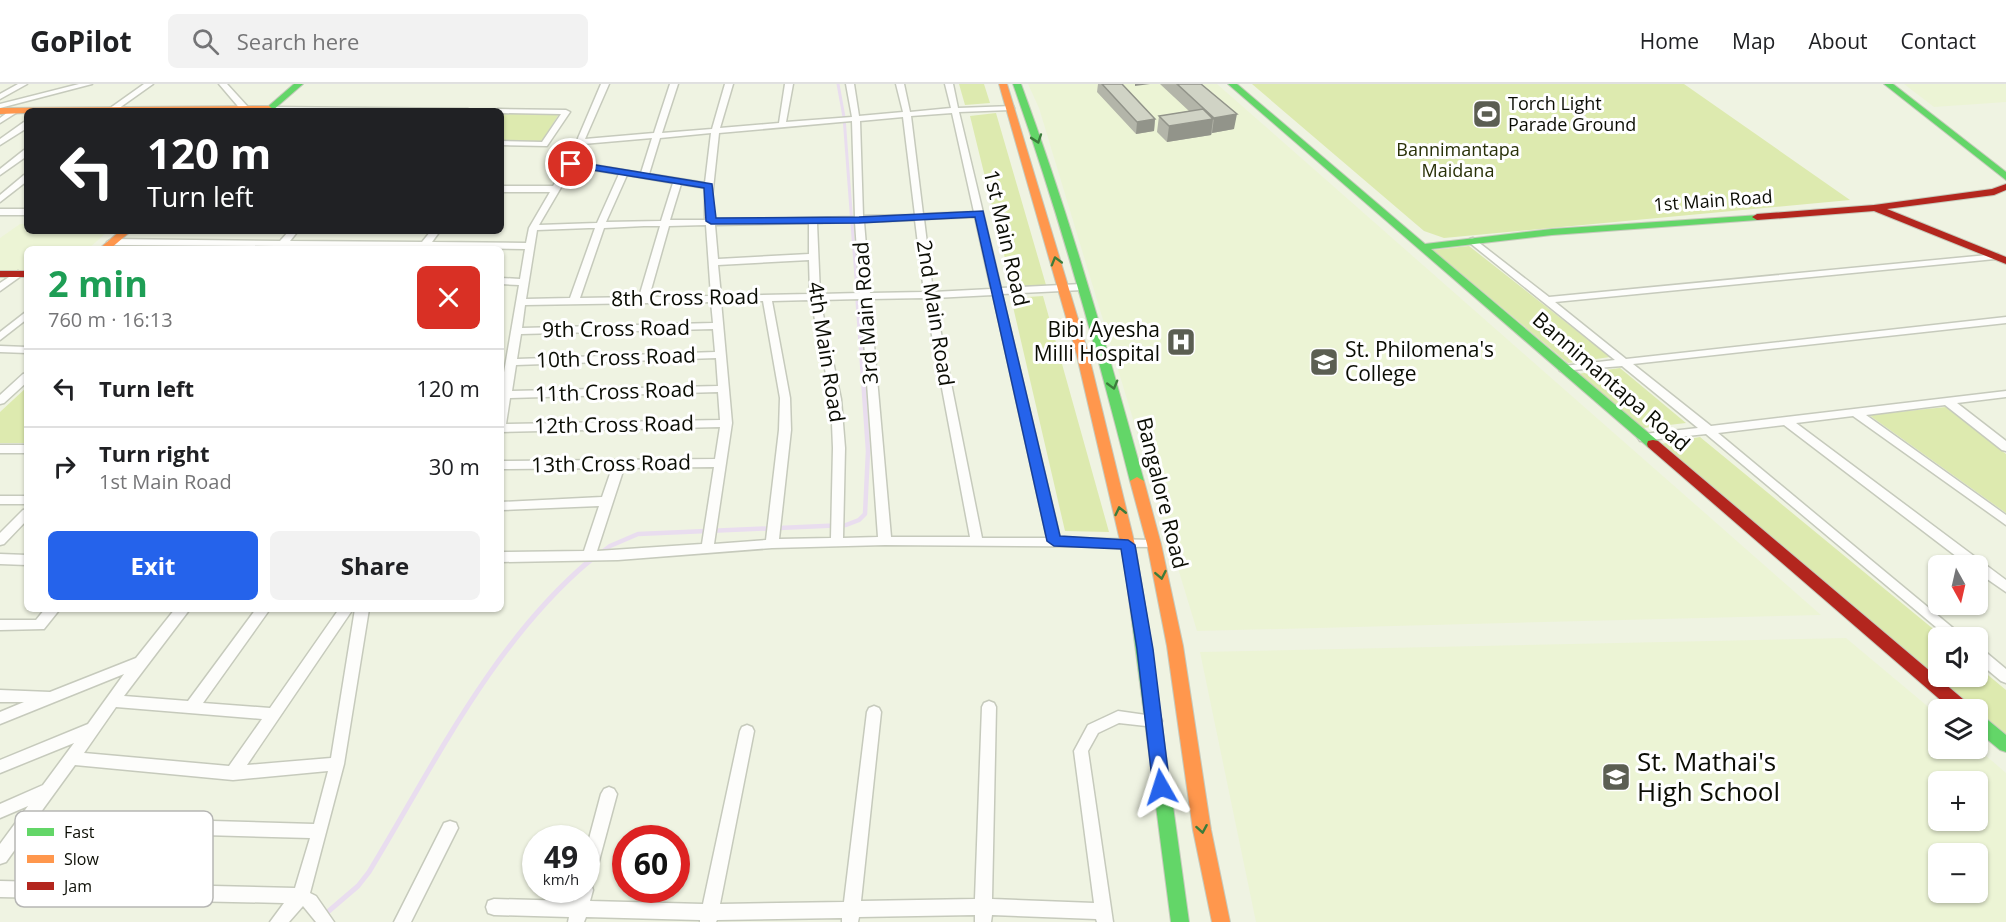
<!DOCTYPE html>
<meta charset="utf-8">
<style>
:root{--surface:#fff;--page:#f2f2f2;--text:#202124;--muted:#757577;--line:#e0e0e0;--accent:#2563eb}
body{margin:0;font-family:"Open Sans",sans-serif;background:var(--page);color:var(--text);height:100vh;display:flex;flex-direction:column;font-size:22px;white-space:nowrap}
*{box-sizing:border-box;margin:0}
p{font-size:20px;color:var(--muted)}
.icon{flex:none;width:33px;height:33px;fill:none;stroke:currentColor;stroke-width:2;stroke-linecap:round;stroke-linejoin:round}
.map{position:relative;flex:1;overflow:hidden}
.details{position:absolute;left:24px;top:162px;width:480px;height:366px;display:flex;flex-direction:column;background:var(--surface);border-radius:9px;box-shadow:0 2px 4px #0004}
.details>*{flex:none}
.guide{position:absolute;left:24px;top:24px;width:480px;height:126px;border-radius:9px;box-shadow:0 2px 4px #0004;background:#202124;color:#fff;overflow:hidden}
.needle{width:39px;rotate:172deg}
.fabs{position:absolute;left:1928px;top:471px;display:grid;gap:12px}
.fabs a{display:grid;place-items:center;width:60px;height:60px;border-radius:9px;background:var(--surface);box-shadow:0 2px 4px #0004;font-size:30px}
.speed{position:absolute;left:522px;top:741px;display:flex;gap:12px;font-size:30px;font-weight:700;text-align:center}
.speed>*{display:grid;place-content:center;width:78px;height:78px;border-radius:50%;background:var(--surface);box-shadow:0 2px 4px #0004;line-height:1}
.speed small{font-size:15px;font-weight:400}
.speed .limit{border:9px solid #d22;background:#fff;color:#111}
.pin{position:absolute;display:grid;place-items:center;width:51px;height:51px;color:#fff;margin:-26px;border:3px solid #fff;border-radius:50%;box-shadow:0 2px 6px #0007}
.me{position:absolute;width:66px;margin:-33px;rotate:354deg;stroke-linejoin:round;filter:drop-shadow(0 0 4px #0008)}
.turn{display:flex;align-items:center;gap:21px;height:126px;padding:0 24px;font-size:27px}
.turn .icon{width:78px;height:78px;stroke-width:2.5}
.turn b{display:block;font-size:42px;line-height:51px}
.round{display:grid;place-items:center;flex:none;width:63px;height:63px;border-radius:9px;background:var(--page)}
.overview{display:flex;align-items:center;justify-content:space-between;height:102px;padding:0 24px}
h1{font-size:36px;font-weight:700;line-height:45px;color:#1e9e55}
.action{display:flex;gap:12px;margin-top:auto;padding:12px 24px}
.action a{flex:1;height:69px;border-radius:9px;background:var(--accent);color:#fff;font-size:24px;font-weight:700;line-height:69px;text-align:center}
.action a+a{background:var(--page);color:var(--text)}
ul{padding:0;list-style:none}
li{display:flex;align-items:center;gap:18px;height:78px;padding:0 24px;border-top:2px solid var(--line)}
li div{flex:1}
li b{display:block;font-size:22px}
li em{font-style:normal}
header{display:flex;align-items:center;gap:36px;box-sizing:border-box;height:84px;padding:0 30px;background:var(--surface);border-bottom:2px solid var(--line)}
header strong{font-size:28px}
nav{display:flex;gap:33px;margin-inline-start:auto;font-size:21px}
.search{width:420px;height:54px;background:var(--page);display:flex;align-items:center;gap:15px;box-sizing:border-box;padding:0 21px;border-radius:9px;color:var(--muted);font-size:22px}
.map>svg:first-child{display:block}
</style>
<header>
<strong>GoPilot</strong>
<div class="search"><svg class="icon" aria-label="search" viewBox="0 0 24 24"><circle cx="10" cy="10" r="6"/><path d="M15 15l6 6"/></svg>Search here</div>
<nav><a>Home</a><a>Map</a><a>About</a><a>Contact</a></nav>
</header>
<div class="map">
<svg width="2006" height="838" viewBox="0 0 2006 838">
<rect width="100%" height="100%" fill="#eff3e2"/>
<path fill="#ecf4d5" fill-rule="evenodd" d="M1028 0H1217L1821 531 1197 547 1039 24Z
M1904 0H2006V18L1934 23Z
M20 140H27V147H92L91 149H106L88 165H27V188L0 187V154Z
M1846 554 1938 631V664H1977L2006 689V838H1256L1200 568ZM1938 698H1977V736H1938ZM1938 770H1977V808H1938Z"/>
<path fill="#ddeaaf" d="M959 0H984L990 19 965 21Z
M1252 0H1684L1850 116 1444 154 1424 147Z
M501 29 559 30 542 57H501Z
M996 29 1046 201 1012 203 970 32Z
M1469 162 1610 273 1568 279 1433 166Z
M1043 212 1109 448 1065 447 1011 214Z
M1620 284 1686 339 1643 344 1577 290Z
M27 303V359H0V328Z
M1946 323 2006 370V429L1869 331Z
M1700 353 1943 553 1938 554V592H1977V582L2006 606V653L1977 629V626L1973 625 1661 360Z"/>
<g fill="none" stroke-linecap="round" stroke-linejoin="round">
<path stroke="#e9ddef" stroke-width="3" d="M838 0 844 33 857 207"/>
<path stroke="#e9ddef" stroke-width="4.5" d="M586 480 610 462 638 450 846 441 859 436 865 430 868 367 857 206"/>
<path stroke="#e9ddef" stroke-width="5" d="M316 838 358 802 369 788C434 681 491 561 588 478"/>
<g stroke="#c6cabc" stroke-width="3">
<path id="street" d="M18 0H27L0 15V10Z
M79 0H92L0 24V20Z
M144 0H153L115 27H106Z
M219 0H227L248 23V27H242Z
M601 0H609L585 55 654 49 670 0H678L662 49 712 45 725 0H733L720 44 779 39 785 0H793L786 38 852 33 846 0H854L859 32 903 28 896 0H904L910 28 951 24 945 0H953L958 24 1013 22 1014 24 1010 26 959 28 1001 204 1082 200 1087 203 1082 206 1002 210 1060 454 1154 456 1158 457 1160 460 1158 463 885 461 772 464 618 476 501 478V468L584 467 599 422 501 426V418L602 413 612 384 501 385V377L715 375 720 343 501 348V306L519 201 501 200V194L520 195 525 165 285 162 280 165 276 162 112 161 107 158 112 155 280 157 289 147H298L290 157 422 158 431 147H440L432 158 526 159 529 144 550 108H501V102H553L567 80ZM952 29 974 128 923 130 911 32ZM903 33 915 131 863 132 860 37ZM852 37 855 133 714 136 712 114 719 49ZM711 49 705 99 649 90 660 54ZM652 54 641 89 576 78 583 60ZM573 83 619 90 597 139 539 141ZM627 91 673 99 661 137 606 138ZM681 100 705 104V136H670ZM975 133 991 205 933 208 924 135ZM915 136 924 208 870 209 864 138ZM855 138 860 209 820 210 817 139ZM809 139V170L718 175 715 141ZM706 141 711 212 649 213 669 142ZM644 142H660L639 213 580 214 604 144ZM589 144H595L570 214 526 215 537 146ZM809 176 810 210 721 212 718 181ZM993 211 1047 454H982L934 214ZM925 214 970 453H891L870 215ZM861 215 878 453 843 454 845 364 841 315 820 216ZM811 216 831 315 833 364 831 454 779 455 791 346 790 314 772 217ZM721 217H763L780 314 779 346 766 456 714 460 732 339ZM711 218 713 239 522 244 525 221ZM713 245 715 268 517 275 521 250ZM716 274 718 302 512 307 516 281ZM718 308 720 336 506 340 510 314ZM714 383 702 460 597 467 624 384Z
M266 23 468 25 472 27H268L265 25Z
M12 25 19 27 0 39V34Z
M498 25 566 26 570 28 547 62 501 61V57L542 58 561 30 501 29V27H497Z
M24 38H27V44L0 61V55Z
M24 66H27V72L0 91V85Z
M24 91H27V97L0 118V111Z
M0 125H27V131H0Z
M1473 154 1549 213 1998 170V174L1995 175 1555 218 1626 275 2006 233V239L1633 280 1711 342 2006 307V313L1957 319 2006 357V367L2002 366 1945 321 1866 331 2006 431V441L1853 332 1796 339 2006 496V508L1977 488V482H1969L1784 341 1718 349 1965 554H1949L1706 350 1640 357 1638 354 1644 350 1698 344 1622 282 1560 287 1559 285 1564 282 1615 276 1470 159V155Z
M18 187 23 190 21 192 0 207V199Z
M27 227V235L0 256V248Z
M0 262 27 263V269L0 268Z
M27 289V298L4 319 0 320V311L23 290Z
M0 361H27V369H0Z
M0 412H27V420H0Z
M27 425V436L4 460 0 461V449L23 426Z
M0 470 27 471V481L0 480Z
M45 525H60L44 545 0 546V536H36Z
M175 525H190L124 612 188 617 256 525H270L203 619 270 624 339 525H353L247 681 331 674 355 525H369L344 680 310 809 316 812 334 838H316L303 822 289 838H270L284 819 0 813V797L295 804 310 754 29 746 6 778 0 780V760L28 722 0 734V720L43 701 74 659 0 689V676L88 640 124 590 0 640V628L24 618H0V606L50 608 136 574ZM116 623 262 635 229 682 84 669ZM75 681 233 696 328 687 314 740 38 732Z
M1977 564 1982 565 2006 585V599L2001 597 1977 577Z
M989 617 994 619 996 623 992 815 1094 819 1074 667 1088 641 1118 627 1160 633 1162 637 1160 641 1155 643 1119 639 1098 649 1088 667 1113 838H1097L1096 835 992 831 991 838H975V831L859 833 858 838H842V834L717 836 716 838H700V836L586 833 584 838H568L569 833 494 831 488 829 486 823 488 817 494 815 574 817 577 806H586V766L601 710 604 705 609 703 614 705 617 710 592 803 593 806 590 817 703 820 740 647 742 643 747 641 752 643 754 647 720 820 844 818 867 628 869 624 874 622 879 624 881 628 861 817 975 815 982 623 984 619Z
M450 737 456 739 458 744 411 838H394L444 739Z"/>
</g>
<g stroke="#c6cabc" stroke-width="2">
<path id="fast" d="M294 0H303L272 27H263Z
M1013 0H1021C1069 130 1107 263 1144 397L1142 400 1137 401 1130 397C1096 263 1059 130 1013 0Z
M1228 0H1237L1425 160 1552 145 1760 131V135L1757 136 1552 151 1431 165 1658 357 1659 360 1658 363H1648Z
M1884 0H1893L2006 88V96Z
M1133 486 1138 487 1140 491 1147 534 1189 838H1171L1126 491 1128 487Z
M1977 630 1983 632 2006 651V668L2000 666 1977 647Z"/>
</g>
<g stroke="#c6cabc" stroke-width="2">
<path id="slow" d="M999 0H1007L1088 268 1135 461 1140 491 1138 495H1128L1126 491 1121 461 1076 268Z
M269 22 273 25 272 27H27V29L0 30V24Z
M120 147H131L110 165H99Z
M1137 393 1144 397 1161 460 1183 562 1211 746 1230 838H1212L1193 746 1167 562 1147 460 1130 397Z"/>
</g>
<g stroke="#c6cabc" stroke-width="2">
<path id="jam" d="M2006 100V106L1994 111 1887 125 2006 173V180L1874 127 1757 136 1752 133 1757 130 1874 121 1992 105Z
M0 187H27V193H0Z
M1653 356 1658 357 1970 621 1972 626H1952L1648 363 1647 360 1648 357Z"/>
</g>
<use href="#street" fill="#fdfdfb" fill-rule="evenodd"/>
<use href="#fast" fill="#63d668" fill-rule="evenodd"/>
<use href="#slow" fill="#ff974d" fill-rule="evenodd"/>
<use href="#jam" fill="#b3261e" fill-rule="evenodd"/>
</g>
<path fill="#b3b5a9" d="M1098 0H1122L1155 35 1154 47 1136 50 1097 8Z
M1160 0H1201L1234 45 1212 49 1211 51 1167 58 1157 48 1159 32 1189 27Z"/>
<path fill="#92948a" d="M1135 0H1150L1135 2Z
M1237 30 1234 45 1212 49 1214 34Z
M1155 35 1154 47 1136 50 1137 38Z
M1213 35 1211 51 1167 58 1169 42Z"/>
<path fill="#d0d3c5" stroke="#92948a" stroke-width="1.5" d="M1102 0H1122L1155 35 1137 38Z
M1177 0H1201L1237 30 1214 34Z
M1203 25 1213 35 1169 42 1159 32Z"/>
<defs><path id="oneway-chevron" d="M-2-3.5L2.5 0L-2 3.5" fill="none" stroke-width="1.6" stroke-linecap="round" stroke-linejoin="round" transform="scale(1.5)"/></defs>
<g stroke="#3b7c3b">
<use href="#oneway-chevron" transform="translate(1037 55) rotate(71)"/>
<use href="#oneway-chevron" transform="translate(1056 177) rotate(-106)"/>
<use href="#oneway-chevron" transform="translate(1113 301) rotate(74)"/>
<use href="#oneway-chevron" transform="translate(1120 427) rotate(-103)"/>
<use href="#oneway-chevron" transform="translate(1161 491) rotate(79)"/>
<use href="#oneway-chevron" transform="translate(1202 745) rotate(80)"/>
</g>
<path fill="#2563eb" stroke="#184099" stroke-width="1.5" d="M571 77 712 100 716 134 859 133 983 127 1060 452 1128 456 1135 461 1153 565 1170 703 1168 708 1161 710 1155 708 1153 703 1137 565 1121 465 1054 462 1047 457 975 133 859 139 711 140 706 137 704 104 568 82 566 80Z"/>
<defs>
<g id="stadium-square" transform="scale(1.5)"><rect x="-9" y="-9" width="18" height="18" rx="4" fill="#5b5e52" stroke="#fff"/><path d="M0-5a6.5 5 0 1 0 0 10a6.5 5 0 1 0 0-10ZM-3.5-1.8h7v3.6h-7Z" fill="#fff"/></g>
<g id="hospital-square" transform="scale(1.5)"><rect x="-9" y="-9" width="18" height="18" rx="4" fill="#5b5e52" stroke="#fff"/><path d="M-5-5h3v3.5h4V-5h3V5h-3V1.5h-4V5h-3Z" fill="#fff"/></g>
<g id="university-square" transform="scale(1.5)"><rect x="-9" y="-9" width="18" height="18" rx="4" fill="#5b5e52" stroke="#fff"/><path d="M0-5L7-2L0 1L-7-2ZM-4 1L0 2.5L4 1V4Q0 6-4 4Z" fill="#fff"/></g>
<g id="school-square" transform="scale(1.5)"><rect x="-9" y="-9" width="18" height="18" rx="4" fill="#5b5e52" stroke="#fff"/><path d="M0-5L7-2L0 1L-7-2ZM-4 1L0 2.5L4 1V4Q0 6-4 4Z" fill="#fff"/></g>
</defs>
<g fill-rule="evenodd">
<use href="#stadium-square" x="1487" y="30"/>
<use href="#hospital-square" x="1181" y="258"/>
<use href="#university-square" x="1324" y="278"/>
<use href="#school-square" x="1616" y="693"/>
</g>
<g text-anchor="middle" stroke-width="6" stroke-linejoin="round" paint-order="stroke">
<g font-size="18" fill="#0b0d04" stroke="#fff" text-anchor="start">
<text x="1508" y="26">Torch Light<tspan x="1508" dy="21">Parade Ground</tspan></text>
</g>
<g font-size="18" fill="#293108" stroke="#fff">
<text x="1458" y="72">Bannimantapa<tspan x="1458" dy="21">Maidana</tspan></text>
</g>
<g font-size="18" fill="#0b0d04" stroke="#fff">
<text transform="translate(1713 117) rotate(-4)" y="6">1st Main Road</text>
</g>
<g font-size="21" fill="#0b0d04" stroke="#fff">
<text transform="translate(1006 154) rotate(77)" y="7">1st Main Road</text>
<text transform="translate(685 214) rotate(-1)" y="7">8th Cross Road</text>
<text transform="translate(866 229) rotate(-94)" y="7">3rd Main Road</text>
<text transform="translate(935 229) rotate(81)" y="7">2nd Main Road</text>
<text transform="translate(616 245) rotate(-1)" y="7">9th Cross Road</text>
<text transform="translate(826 268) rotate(81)" y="7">4th Main Road</text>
<text transform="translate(616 274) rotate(-2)" y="7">10th Cross Road</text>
<text transform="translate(1611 298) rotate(41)" y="7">Bannimantapa Road</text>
<text transform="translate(615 308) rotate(-2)" y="7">11th Cross Road</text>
<text transform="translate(614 341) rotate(-1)" y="7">12th Cross Road</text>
<text transform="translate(611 380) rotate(-1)" y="7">13th Cross Road</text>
<text transform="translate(1162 409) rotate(76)" y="7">Bangalore Road</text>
</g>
<g font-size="21" fill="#0b0d04" stroke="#fff" text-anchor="end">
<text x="1160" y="253">Bibi Ayesha<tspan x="1160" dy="24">Milli Hospital</tspan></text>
<text x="1345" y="273" text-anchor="start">St. Philomena's<tspan x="1345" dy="24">College</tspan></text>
</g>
<g font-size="26" fill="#0b0d04" stroke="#fff" text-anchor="start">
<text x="1637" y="687">St. Mathai's<tspan x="1637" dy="30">High School</tspan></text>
</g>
</g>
<rect x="15" y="727" width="198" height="96" rx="9" fill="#fff" stroke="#b6b6b4" stroke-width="1.5"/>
<rect x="27" y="744" width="27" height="8" fill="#63d668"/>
<rect x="27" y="771" width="27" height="8" fill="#ff974d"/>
<rect x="27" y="798" width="27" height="8" fill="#b3261e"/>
<g font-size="16" fill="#0b0d04">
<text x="64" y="754">Fast</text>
<text x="64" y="781">Slow</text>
<text x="64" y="808">Jam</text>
</g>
</svg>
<div class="fabs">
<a><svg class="needle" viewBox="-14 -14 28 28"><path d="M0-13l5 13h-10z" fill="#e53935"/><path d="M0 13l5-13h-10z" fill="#757577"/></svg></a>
<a><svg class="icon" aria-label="sound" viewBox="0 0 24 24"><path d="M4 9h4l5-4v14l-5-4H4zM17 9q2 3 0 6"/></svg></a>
<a><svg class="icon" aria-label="layers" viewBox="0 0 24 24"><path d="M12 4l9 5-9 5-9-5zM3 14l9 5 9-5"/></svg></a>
<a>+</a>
<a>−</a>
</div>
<div class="speed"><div>49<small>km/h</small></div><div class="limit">60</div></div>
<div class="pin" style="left:571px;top:80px;background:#d93025"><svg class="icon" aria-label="arrive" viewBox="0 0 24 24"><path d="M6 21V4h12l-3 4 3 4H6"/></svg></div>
<svg class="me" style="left:1161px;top:703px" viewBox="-20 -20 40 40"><path d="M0-17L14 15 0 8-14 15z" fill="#2563eb" stroke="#fff" stroke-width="4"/></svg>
<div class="guide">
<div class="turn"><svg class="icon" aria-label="left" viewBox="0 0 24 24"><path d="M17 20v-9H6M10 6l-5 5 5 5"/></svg><div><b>120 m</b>Turn left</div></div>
</div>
<section class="details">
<div class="overview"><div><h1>2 min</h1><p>760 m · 16:13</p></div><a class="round" style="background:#d93025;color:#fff"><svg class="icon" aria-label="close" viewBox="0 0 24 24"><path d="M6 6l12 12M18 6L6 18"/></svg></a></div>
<ul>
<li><svg class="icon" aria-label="left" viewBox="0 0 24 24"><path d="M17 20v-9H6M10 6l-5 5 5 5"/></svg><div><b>Turn left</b></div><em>120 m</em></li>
<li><svg class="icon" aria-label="right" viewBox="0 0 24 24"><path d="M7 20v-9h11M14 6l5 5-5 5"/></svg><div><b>Turn right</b><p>1st Main Road</p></div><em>30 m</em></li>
</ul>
<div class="action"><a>Exit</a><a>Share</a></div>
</section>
</div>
